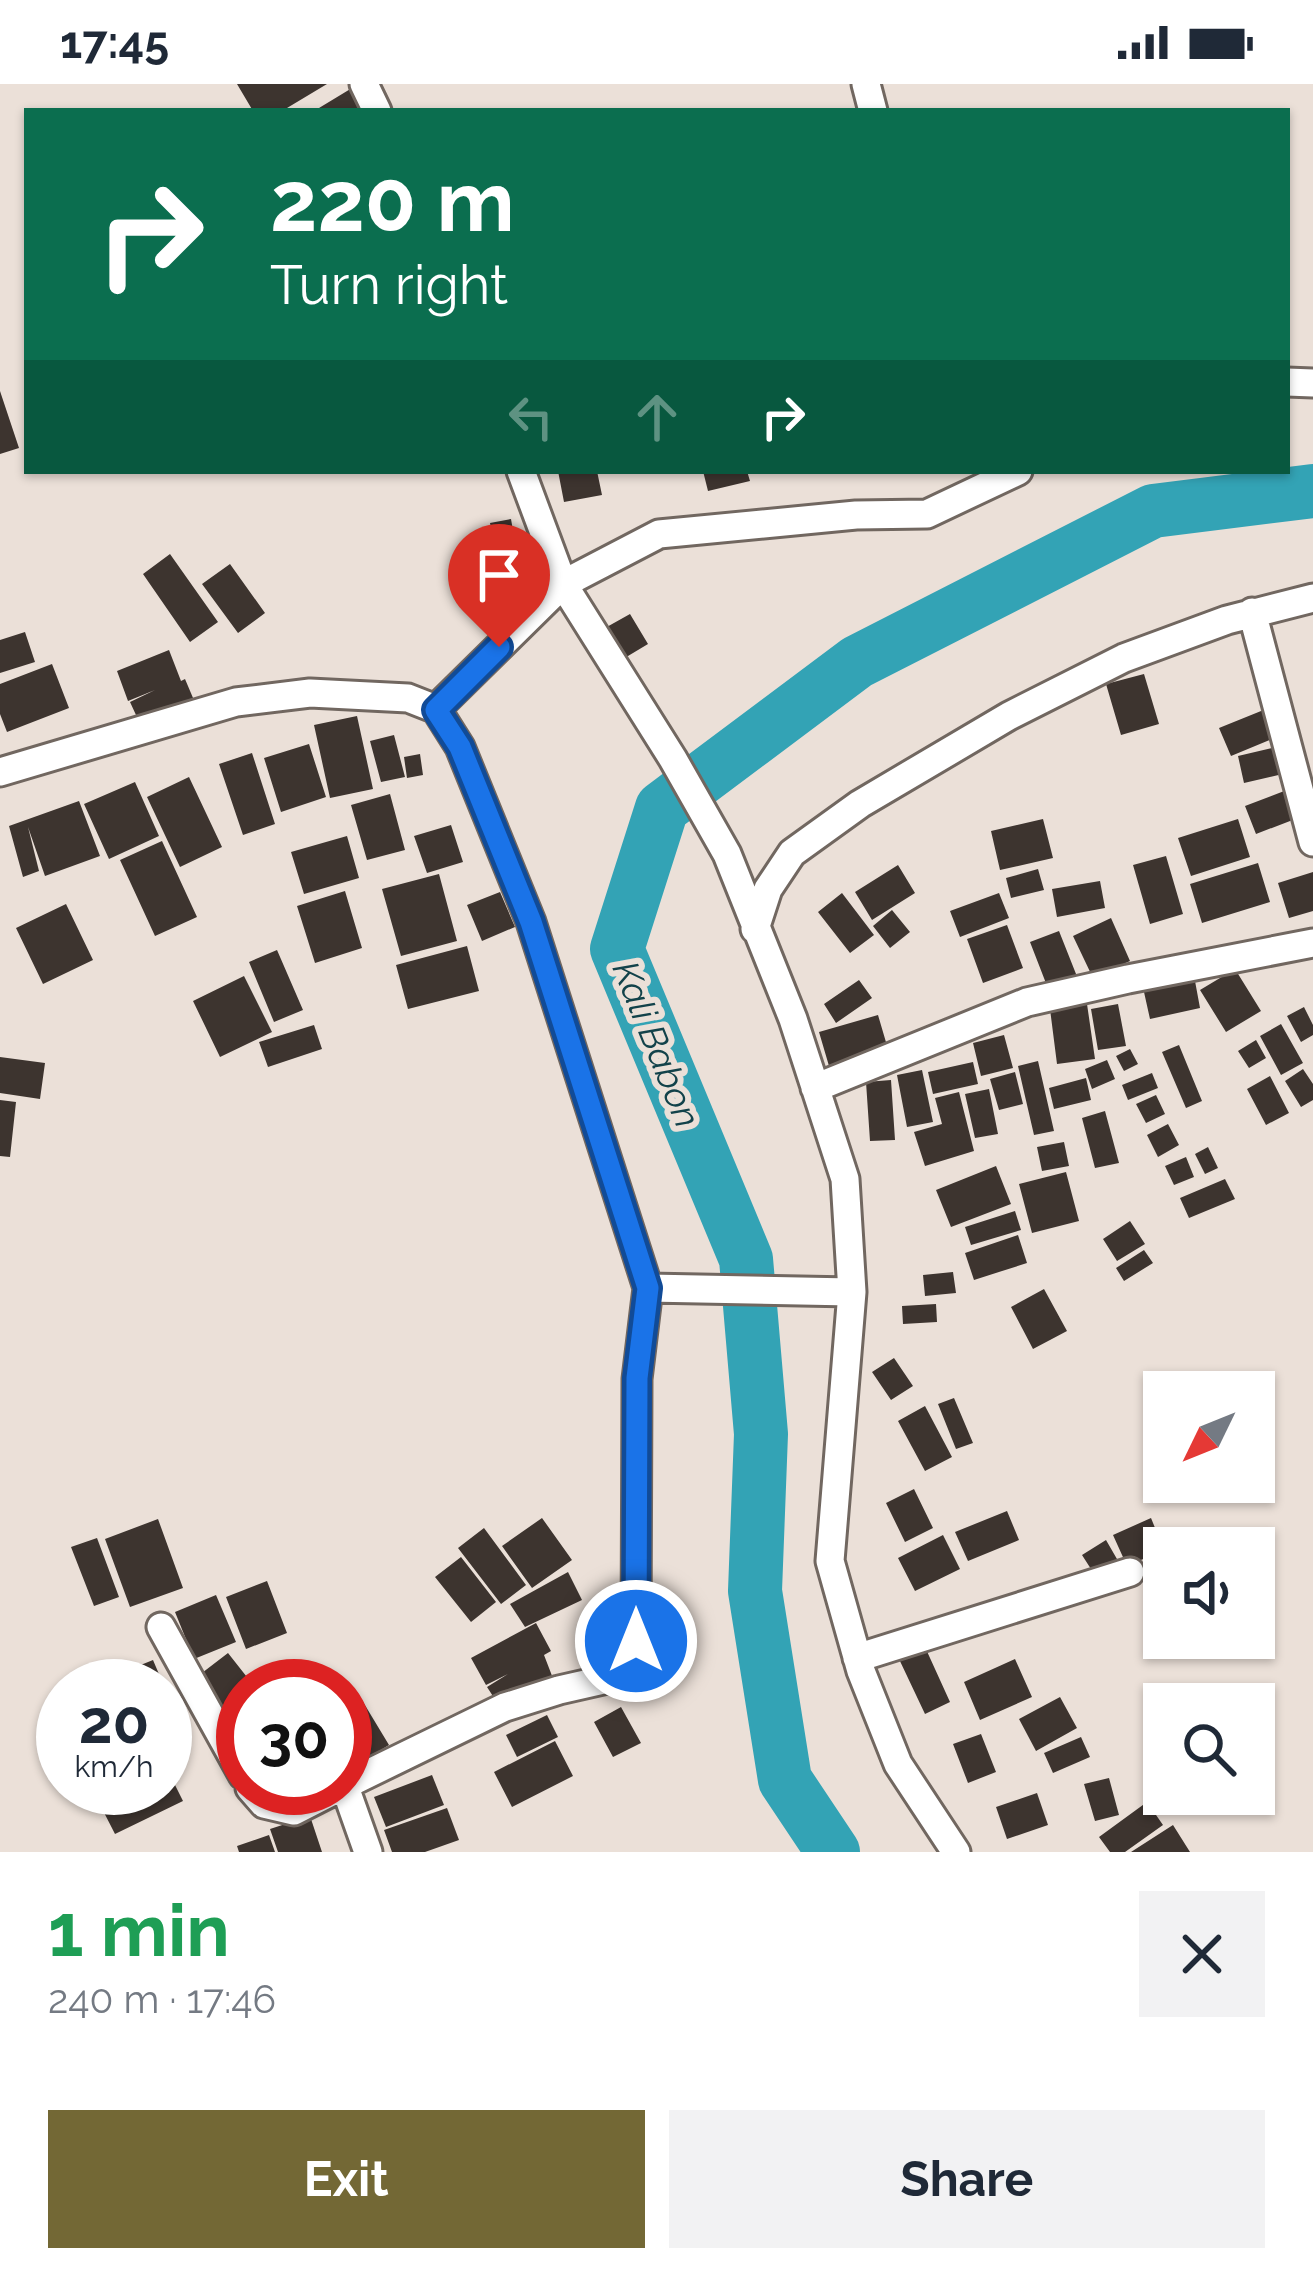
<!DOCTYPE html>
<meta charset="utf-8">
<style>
:root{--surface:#fff;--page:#f2f2f3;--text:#1f2937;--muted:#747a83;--accent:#736835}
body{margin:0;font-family:Raleway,sans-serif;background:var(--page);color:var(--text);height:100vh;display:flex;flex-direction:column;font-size:45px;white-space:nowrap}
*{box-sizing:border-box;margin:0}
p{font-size:39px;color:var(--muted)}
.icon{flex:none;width:66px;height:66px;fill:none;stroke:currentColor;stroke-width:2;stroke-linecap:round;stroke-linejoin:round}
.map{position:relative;height:1768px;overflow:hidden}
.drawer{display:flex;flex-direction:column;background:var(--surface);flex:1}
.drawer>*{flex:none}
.top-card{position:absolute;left:24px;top:24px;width:1266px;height:366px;border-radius:0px;box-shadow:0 3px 9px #0004;background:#0b6e4f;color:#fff;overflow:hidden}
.needle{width:78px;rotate:227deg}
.controls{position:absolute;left:1143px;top:1287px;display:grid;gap:24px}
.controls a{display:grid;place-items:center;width:132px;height:132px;border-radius:0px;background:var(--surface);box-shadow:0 3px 9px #0004;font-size:60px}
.speed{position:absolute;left:36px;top:1575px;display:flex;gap:24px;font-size:60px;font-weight:700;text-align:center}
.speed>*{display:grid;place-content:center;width:156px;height:156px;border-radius:50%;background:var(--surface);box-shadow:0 3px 9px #0004;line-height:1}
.speed small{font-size:30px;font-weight:400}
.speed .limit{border:18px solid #d22;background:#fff;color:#111}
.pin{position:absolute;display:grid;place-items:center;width:102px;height:102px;color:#fff;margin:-123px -51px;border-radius:50% 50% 50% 0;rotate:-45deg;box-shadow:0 0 12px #0007}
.pin .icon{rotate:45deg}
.me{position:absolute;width:132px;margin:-66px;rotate:0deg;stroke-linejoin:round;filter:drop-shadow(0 0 9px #0008)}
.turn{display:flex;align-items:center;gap:42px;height:252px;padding:0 48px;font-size:54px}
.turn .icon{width:156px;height:156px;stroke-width:2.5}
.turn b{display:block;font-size:84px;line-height:102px}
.lanes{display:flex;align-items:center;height:114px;padding:0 48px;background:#0003;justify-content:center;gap:60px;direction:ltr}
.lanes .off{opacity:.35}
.round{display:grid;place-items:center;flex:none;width:126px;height:126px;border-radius:0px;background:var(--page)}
.head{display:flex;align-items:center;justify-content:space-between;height:204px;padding:0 48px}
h1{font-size:72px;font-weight:700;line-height:90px;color:#1e9e55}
.button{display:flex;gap:24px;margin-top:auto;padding:24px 48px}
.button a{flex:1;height:138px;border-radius:0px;background:var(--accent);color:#fff;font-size:48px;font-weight:700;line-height:138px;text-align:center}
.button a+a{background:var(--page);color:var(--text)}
.status{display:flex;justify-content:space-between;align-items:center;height:84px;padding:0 60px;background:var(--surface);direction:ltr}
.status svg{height:33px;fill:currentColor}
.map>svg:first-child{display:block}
</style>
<div class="status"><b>17:45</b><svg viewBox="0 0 49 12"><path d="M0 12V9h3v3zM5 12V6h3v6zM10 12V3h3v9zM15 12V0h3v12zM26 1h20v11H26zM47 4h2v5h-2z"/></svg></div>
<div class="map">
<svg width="1313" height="1768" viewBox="0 0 1313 1768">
<rect width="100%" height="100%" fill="#ebe0d8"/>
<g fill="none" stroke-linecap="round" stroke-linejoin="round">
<path stroke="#33a3b5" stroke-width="54" d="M833 1768 785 1696 755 1507 761 1350 746 1175 617 865 662 724 857 578 1153 427 1313 407"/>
</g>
<path fill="#3d342f" d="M237 0H327L282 27H253Z
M352 4 366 27H321L319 24Z
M0 307 19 364 0 370Z
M558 387H597L602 411 564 418Z
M703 387H747L750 397 708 407Z
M511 435 516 464 496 468 490 439Z
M170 470 218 538 190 558 143 490Z
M230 480 265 529 238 549 202 500Z
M630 530 648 560 623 575 605 544Z
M25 548 35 578 0 589V556Z
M169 566 181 597 185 595 196 621 142 644 130 618 155 606 128 617 117 587Z
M52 580 69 624 7 648 0 630V600Z
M1144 590 1159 640 1121 651 1106 600Z
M1266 625 1277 653 1231 672 1219 644Z
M357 632 373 705 330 714 314 641Z
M394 651 405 693 381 698 370 657Z
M309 660 326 713 281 728 264 674Z
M1280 662 1287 689 1244 699 1238 672Z
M252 669 275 740 243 751 219 680Z
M420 670 423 691 407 694 404 673Z
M189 693 222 763 180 783 147 713Z
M135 698 159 752 109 775 84 720Z
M1292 704 1303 732 1256 750 1245 722Z
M390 710 405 766 367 776 351 721Z
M79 717 100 772 45 792 28 743 39 787 23 793 9 742Z
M1043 735 1053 774 1000 786 991 747Z
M1238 735 1250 773 1191 792 1178 754Z
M451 741 463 778 427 789 414 752Z
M347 752 359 794 304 810 291 768Z
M162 757 197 833 155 852 120 776Z
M1166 772 1183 830 1150 840 1133 781Z
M1258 779 1270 818 1202 839 1190 800Z
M898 781 915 809 872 836 855 808Z
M1038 785 1044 806 1011 814 1006 794Z
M1313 788V827L1289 834 1278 799Z
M439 790 457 857 401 872 382 805Z
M1100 797 1105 824 1057 833 1052 805Z
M345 807 362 864 315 879 297 822Z
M500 808 515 843 482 857 467 821Z
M842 809 874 851 850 869 818 828Z
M999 809 1009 834 960 853 950 827Z
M66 820 93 876 43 900 16 844Z
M892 826 910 848 890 864 873 842Z
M1111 834 1130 877 1093 894 1073 852Z
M1007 841 1023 884 983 899 967 855Z
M1059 847 1078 895 1049 907 1030 858Z
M467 862 479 907 408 925 396 881Z
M277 866 303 926 274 938 249 878Z
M1235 885 1261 927 1226 948 1200 906Z
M244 892 272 948 220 973 193 917Z
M859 896 872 914 836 939 824 920Z
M1195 897 1200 924 1150 935 1144 908Z
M1087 920 1095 975 1057 980 1050 925Z
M1118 920 1126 962 1098 966 1091 925Z
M1304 923 1313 941V951L1301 958 1287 932Z
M878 931 888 965 829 982 819 948Z
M1281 940 1303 979 1281 991 1260 952Z
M314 941 322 965 268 983 259 958Z
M1004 951 1013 984 981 992 973 959Z
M1256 956 1266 974 1249 984 1238 967Z
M1179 961 1202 1017 1186 1024 1162 968Z
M1130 965 1138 980 1124 987 1116 972Z
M0 973 45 979 40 1015 0 1009Z
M1107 976 1115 995 1092 1005 1085 985Z
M1038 977 1054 1047 1034 1051 1018 982Z
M973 978 978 1000 933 1010 928 988Z
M1303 985 1313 1000V1016L1301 1023 1285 997Z
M922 986 933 1038 907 1043 897 991Z
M1015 988 1023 1020 999 1026 990 995Z
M1152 989 1158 1004 1128 1016 1122 1001Z
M1270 992 1289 1029 1266 1041 1247 1005Z
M1086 994 1091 1016 1054 1025 1049 1004Z
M891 996 895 1056 870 1057 866 998Z
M989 1005 998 1050 975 1054 965 1010Z
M959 1008 974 1067 925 1082 914 1048 942 1040 935 1014Z
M1156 1011 1165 1030 1146 1039 1136 1020Z
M0 1016 16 1018 10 1073 0 1072Z
M1105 1027 1119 1079 1095 1084 1082 1034Z
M1168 1040 1179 1061 1158 1073 1147 1051Z
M1064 1058 1069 1082 1042 1087 1037 1063Z
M1208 1063 1218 1084 1205 1090 1195 1070Z
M1186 1073 1194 1093 1174 1101 1165 1082Z
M996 1082 1011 1120 951 1143 936 1106Z
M1066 1088 1079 1137 1032 1149 1019 1100Z
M1225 1095 1235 1115 1189 1134 1180 1114Z
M1015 1127 1021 1146 971 1161 965 1143Z
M1130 1137 1145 1160 1117 1177 1103 1155Z
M1018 1151 1027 1179 974 1196 965 1169Z
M1144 1166 1153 1179 1124 1197 1116 1184Z
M953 1188 956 1209 925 1212 923 1191Z
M1044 1205 1067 1247 1033 1265 1011 1223Z
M936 1220 937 1238 903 1240 902 1222Z
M894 1274 913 1302 891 1316 872 1288Z
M954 1314 973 1359 956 1365 938 1320Z
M925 1322 952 1373 925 1387 898 1337Z
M914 1405 933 1444 905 1458 886 1419Z
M1007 1427 1019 1456 968 1477 955 1448Z
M542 1434 572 1476 532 1504 502 1462Z
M1151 1434 1164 1466 1127 1482 1113 1451Z
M158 1435 183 1504 130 1523 105 1455Z
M484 1444 526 1501 501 1520 458 1464Z
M943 1451 960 1485 915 1507 898 1474Z
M97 1454 119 1513 94 1522 71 1463Z
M1106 1456 1121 1482 1098 1496 1082 1471Z
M461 1473 496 1518 471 1538 435 1493Z
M568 1488 582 1516 525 1543 510 1520Z
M267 1497 287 1549 246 1565 226 1513Z
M216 1511 236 1558 194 1575 175 1528Z
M536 1539 551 1567 544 1571 554 1597 500 1623 487 1603 508 1590 486 1601 471 1574Z
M925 1563 950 1618 925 1630 899 1575Z
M228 1569 254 1602H243V1624L230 1634 198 1592Z
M1015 1575 1032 1613 980 1636 964 1598Z
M153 1576 164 1602H89Z
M357 1608 389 1661 366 1675 345 1642V1615Z
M1060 1613 1077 1644 1036 1667 1019 1635Z
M621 1623 641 1659 613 1673 594 1638Z
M547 1631 558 1653 517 1673 506 1651Z
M981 1650 996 1688 968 1699 953 1660Z
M1081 1653 1090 1673 1053 1689 1044 1669Z
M555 1657 573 1692 512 1723 494 1688Z
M165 1681 183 1717 115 1750 94 1709 104 1704H165Z
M432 1691 444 1721 386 1743 374 1713Z
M1109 1694 1119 1731 1095 1737 1084 1700Z
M1037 1709 1048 1741 1007 1755 996 1723Z
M1147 1718 1163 1741 1125 1768H1110L1099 1753Z
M447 1724 459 1756 425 1768H392L384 1746Z
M310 1732 322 1768H278L270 1745Z
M1173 1741 1190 1768H1131Z
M269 1751 275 1768H239L237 1762Z"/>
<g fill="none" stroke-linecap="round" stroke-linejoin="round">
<g stroke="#716760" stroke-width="33">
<path id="street" d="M364 0 377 27
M866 0 873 27
M1287 298 1313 299
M521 387 563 500 659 450 856 431 927 430 1018 387
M1252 528 1313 758
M436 625 563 500 673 675 727 770 793 935 845 1095 852 1208 830 1477 861 1587 898 1680 956 1768
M0 688 236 618 310 609 408 614 436 625 460 663 531 838 648 1204
M755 845 768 805 792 769 860 720 1009 632 1124 574 1227 536 1313 514
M815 1004 1027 918 1128 895 1313 859
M161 1543 243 1691
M857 1574 1130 1488
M345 1701 505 1623 559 1606 612 1594 625 1586 631 1577 636 1557 637 1295 648 1204 852 1208
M345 1703 368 1768
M250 1704 264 1720 294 1727 339 1704"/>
</g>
<use href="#street" stroke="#fff" stroke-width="27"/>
</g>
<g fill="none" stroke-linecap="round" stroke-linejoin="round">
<g stroke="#114b97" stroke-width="30">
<path id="route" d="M499 563 436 626 460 663 531 838 648 1204 637 1294 636 1557"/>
</g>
<use href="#route" stroke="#1a73e8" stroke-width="21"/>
</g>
<g text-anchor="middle" stroke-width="12" stroke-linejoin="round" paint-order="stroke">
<g font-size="36" font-style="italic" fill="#12424a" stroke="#ebe0d8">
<text transform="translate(657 960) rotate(68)" y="13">Kali Babon</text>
</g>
</g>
</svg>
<div class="controls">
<a><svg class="needle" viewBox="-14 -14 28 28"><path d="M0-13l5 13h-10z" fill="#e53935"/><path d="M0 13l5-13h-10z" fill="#747a83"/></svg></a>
<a><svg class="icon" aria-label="sound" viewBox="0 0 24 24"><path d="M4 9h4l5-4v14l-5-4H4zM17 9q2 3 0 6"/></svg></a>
<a><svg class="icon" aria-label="search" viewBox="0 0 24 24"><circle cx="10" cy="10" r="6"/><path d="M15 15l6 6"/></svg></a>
</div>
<div class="speed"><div>20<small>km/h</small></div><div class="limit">30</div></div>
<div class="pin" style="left:499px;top:563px;background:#d93025"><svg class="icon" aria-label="arrive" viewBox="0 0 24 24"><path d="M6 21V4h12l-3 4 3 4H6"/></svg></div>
<svg class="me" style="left:636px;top:1557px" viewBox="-20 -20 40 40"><circle r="17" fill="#1a73e8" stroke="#fff" stroke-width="3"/><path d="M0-11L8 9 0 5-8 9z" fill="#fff"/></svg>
<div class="top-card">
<div class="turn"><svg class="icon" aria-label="right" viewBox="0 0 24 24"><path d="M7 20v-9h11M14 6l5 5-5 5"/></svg><div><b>220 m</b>Turn right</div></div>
<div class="lanes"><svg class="icon off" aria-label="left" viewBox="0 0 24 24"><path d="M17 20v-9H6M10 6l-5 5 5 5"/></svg><svg class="icon off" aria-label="ahead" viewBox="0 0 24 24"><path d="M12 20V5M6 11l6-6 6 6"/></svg><svg class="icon" aria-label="right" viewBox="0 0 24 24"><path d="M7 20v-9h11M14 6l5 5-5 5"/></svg></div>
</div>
</div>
<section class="drawer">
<div class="head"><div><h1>1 min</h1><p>240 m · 17:46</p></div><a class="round"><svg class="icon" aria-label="close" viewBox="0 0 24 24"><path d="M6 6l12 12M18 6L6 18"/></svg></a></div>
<div class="button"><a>Exit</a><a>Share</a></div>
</section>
